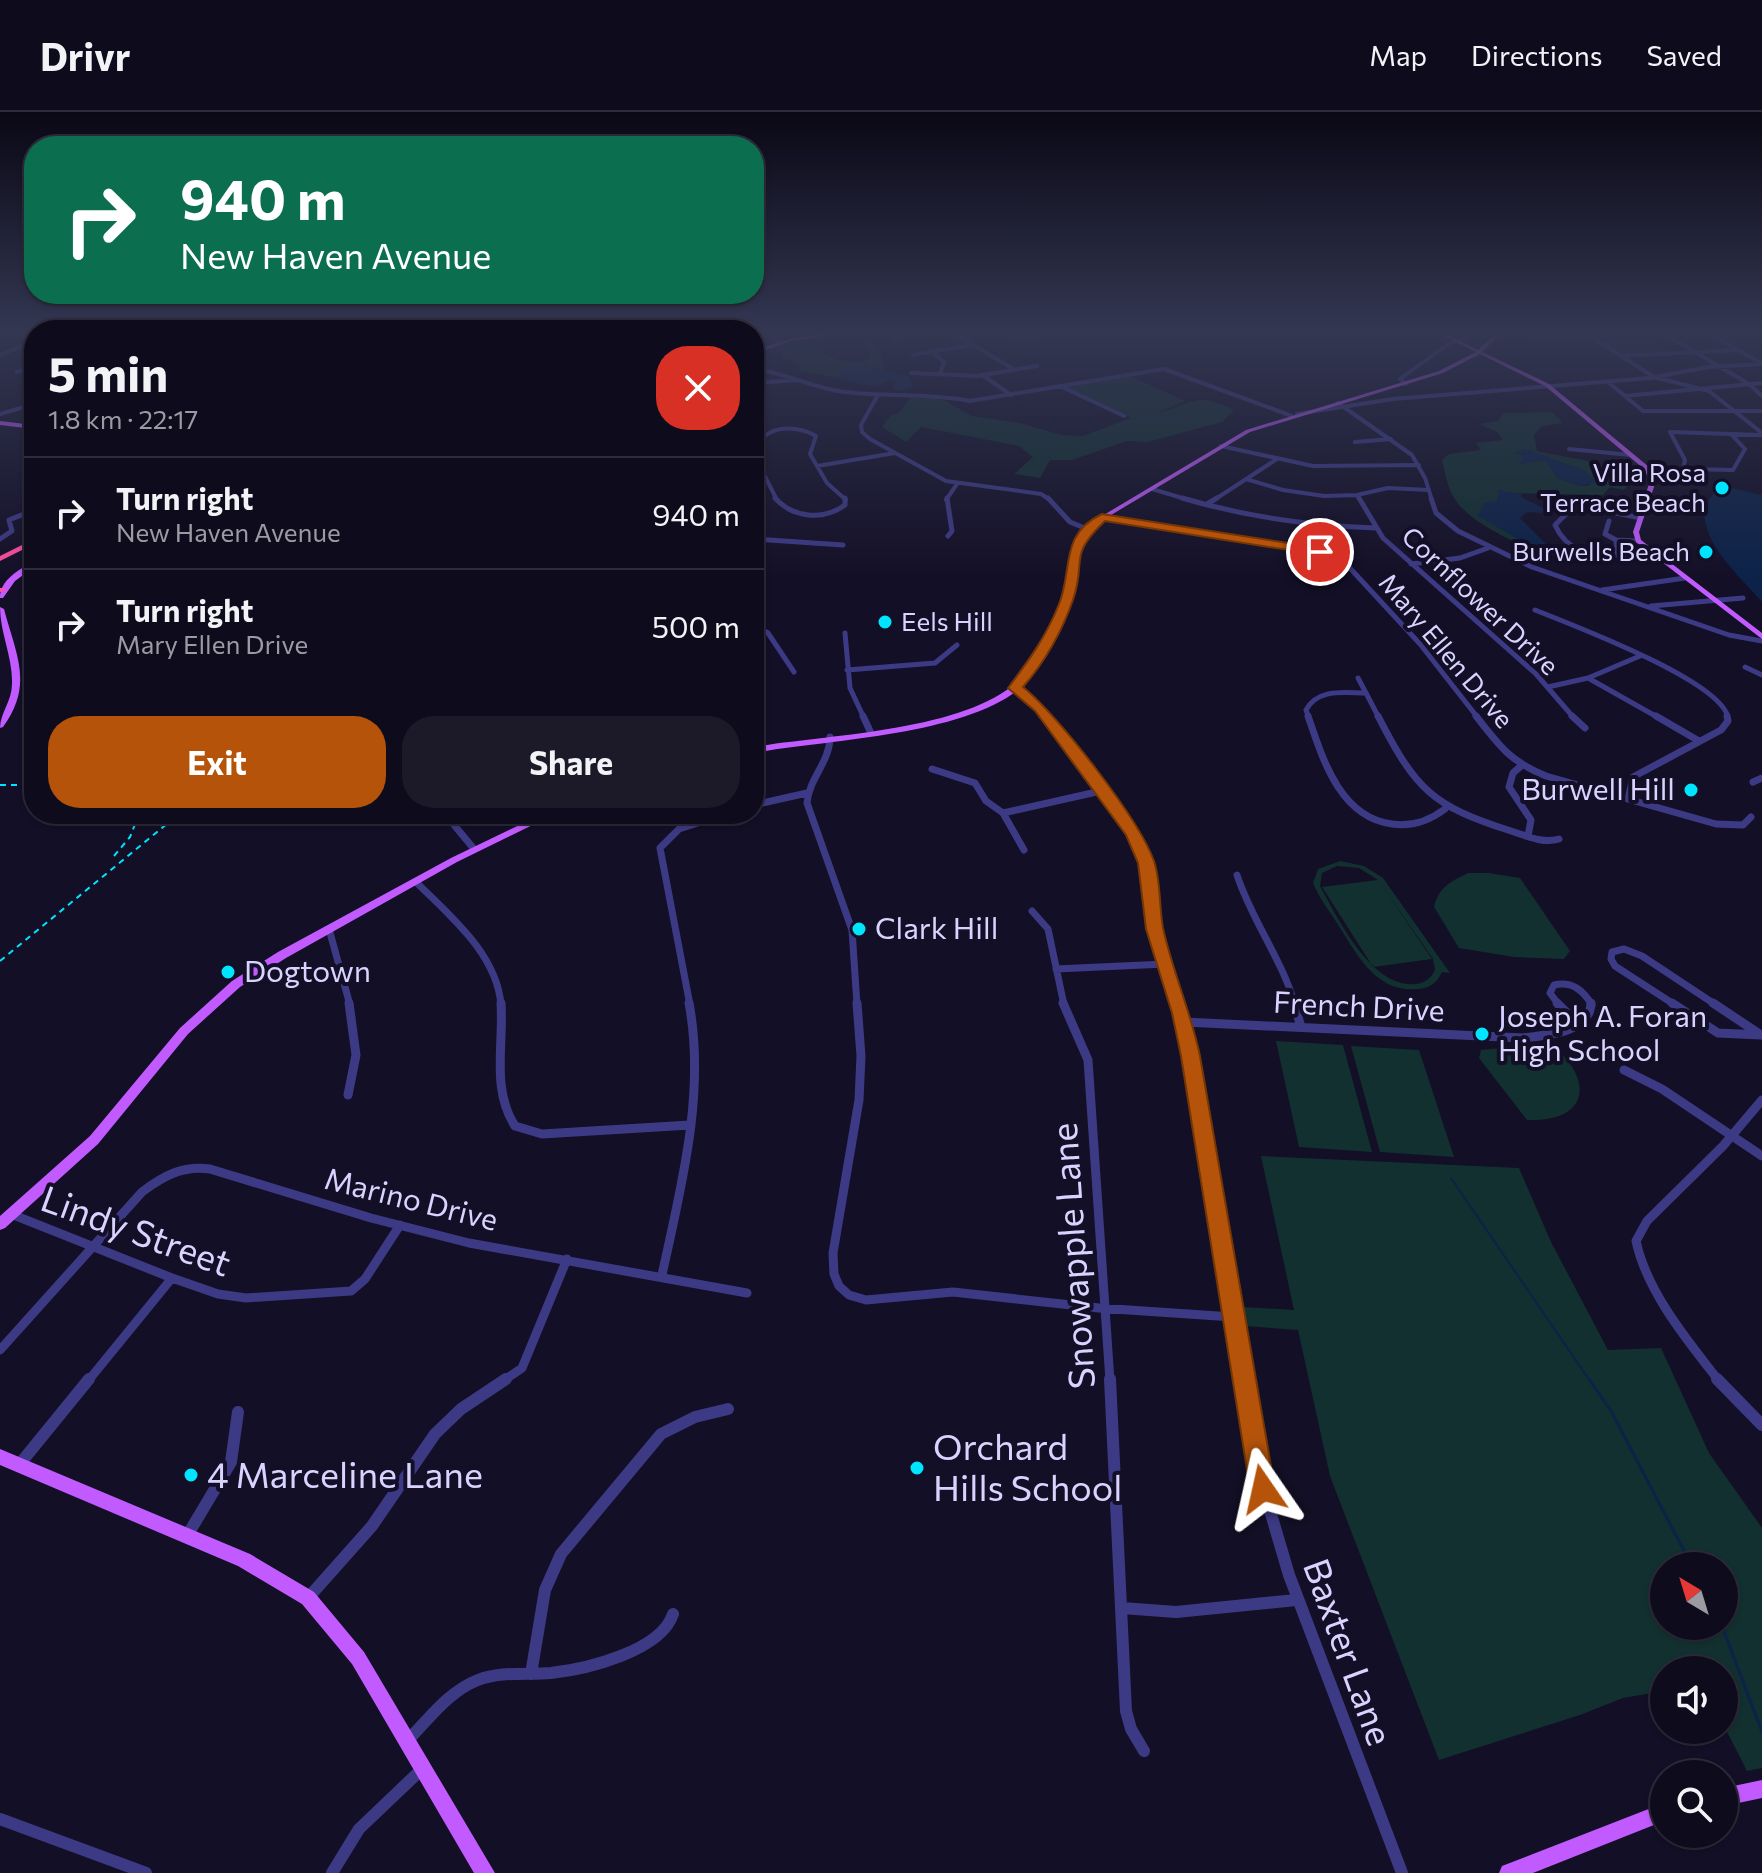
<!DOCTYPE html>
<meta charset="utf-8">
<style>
:root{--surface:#0e0b1c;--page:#1c1929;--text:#f1f3f6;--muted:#9b9ba3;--line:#2e2b3b;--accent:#b45309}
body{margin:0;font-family:Commissioner,sans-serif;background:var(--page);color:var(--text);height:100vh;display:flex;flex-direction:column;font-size:30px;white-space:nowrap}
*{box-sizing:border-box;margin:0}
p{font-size:26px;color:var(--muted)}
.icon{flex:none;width:44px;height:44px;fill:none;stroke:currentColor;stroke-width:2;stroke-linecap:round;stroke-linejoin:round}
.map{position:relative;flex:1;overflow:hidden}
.panel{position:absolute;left:24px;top:208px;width:740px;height:504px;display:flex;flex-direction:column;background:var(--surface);border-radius:32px;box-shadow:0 2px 6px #0004,0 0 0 2px var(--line)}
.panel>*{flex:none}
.banner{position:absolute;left:24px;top:24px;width:740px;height:168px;border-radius:32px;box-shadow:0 2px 6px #0004,0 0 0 2px var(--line);background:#0b6e4f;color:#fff;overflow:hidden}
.needle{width:52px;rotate:322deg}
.buttons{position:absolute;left:1650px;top:1440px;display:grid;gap:16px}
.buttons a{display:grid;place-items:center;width:88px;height:88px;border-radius:50%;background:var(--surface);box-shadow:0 2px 6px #0004,0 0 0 2px var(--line);font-size:40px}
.pin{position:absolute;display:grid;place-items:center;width:68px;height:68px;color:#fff;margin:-34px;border:4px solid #fff;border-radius:50%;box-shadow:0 2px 8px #0007}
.me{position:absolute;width:88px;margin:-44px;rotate:349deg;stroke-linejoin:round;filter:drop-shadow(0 0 6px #0008)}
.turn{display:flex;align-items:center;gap:28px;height:168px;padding:0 24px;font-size:36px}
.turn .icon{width:104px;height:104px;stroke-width:2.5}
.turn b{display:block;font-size:56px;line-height:68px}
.round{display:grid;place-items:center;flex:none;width:84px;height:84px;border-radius:32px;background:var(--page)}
.head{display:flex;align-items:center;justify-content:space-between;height:136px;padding:0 24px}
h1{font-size:48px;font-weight:700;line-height:60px}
.cta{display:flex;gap:16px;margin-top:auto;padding:16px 24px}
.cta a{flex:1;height:92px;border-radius:32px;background:var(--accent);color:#fff;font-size:32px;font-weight:700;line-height:92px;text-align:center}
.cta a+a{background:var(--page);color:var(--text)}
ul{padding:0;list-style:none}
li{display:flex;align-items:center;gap:24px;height:112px;padding:0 24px;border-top:2px solid var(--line)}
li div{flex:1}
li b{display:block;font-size:30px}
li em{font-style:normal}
header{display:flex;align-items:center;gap:48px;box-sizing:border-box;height:112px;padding:0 40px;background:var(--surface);border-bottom:2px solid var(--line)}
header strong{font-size:38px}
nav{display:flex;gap:44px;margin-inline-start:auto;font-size:28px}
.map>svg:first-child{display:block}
</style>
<header>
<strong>Drivr</strong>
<nav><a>Map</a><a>Directions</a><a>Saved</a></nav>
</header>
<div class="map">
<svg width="1762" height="1761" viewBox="0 0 1762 1761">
<rect width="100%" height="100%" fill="#130f26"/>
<path fill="#12302f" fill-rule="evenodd" d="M1620 228 1632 232 1628 228H1649L1669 240 1622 242 1600 229Z
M798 229C815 237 854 261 870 246L869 238 858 233 869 230 879 237 885 258 868 255 834 265 798 258 801 253 783 246 782 239 773 235Z
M1127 263 1185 289 1157 301C1195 291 1196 279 1234 298L1222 310 1148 330 1127 329 1072 348H1050L1040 366 1014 362 1033 345 1019 334 921 315 906 330 882 315 890 304 899 301 911 285H938L972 304 1020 311 1062 323 1083 324 1131 306 1064 275Z
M1552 300 1563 311 1542 314 1534 323 1537 339 1593 350 1612 358 1610 364 1630 371 1624 378 1610 375 1603 383 1506 381 1498 378 1500 381 1497 389 1479 404 1527 432 1556 442 1554 444C1525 437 1466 410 1453 384 1447 373 1445 360 1442 348L1449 342 1481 338 1476 331 1503 328 1497 320 1479 312 1498 309 1503 301ZM1525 337 1585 359 1590 373 1582 374 1557 366 1545 348 1520 352 1526 344 1516 341Z
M1340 749 1364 754 1383 766 1450 861 1442 860C1437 871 1430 876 1418 877 1376 881 1358 844 1339 814 1330 800 1319 786 1313 771L1318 757ZM1337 754 1359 756 1378 768 1322 775 1373 855 1432 847 1379 769 1433 847 1435 858C1431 866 1425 871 1416 872 1372 877 1338 807 1320 774L1322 761Z
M1468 761H1489L1520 766 1570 839 1564 847 1514 845 1459 836 1434 795C1439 775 1450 770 1468 761Z
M1276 929 1343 933 1372 1040 1299 1035Z
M1550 931C1595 967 1590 1010 1527 1008L1479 946 1481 938Z
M1351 934 1419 938 1454 1045 1380 1040Z
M1261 1044 1519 1056 1551 1130 1608 1238 1661 1236 1709 1341 1762 1416V1656L1747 1659 1724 1614V1558H1664V1579L1623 1586 1580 1603 1439 1648 1330 1364 1298 1218 1245 1214 1242 1195 1294 1198ZM1664 1454H1724V1514H1664Z"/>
<path fill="#0c2248" d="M867 252 869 255 908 264 913 275 901 279 893 277 895 269H887L875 275 834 265 840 262V257Z
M1525 337 1585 359 1596 369 1583 374 1557 366 1545 348 1520 352 1518 350 1525 347 1521 345 1525 343 1516 341Z
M1727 375 1762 383V490C1739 463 1702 433 1704 395L1714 381Z
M1497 378 1522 382 1521 385 1556 402 1527 400 1520 406 1556 442 1527 432 1478 404 1484 391 1497 389 1500 382Z"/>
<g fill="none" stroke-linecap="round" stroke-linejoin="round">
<path stroke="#0c2248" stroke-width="2" d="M1451 1066 1590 1269"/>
<path stroke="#0c2248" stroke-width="3" d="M1589 1267 1611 1299 1692 1454
M1722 1514 1762 1620"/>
<path fill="#0c2248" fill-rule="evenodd" d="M10 220H20L0 226V222Z"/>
<path stroke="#3d3a85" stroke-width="4" d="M768 220 779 230
M882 220 896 228
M940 220 959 224 1013 257
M1584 220 1654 265 1709 279 1762 321
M1706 220 1761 251
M1666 223 1749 272 1762 284
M1537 225 1697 220
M1017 227 1046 220
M932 240 944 250 940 262
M0 243 34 230
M913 243 972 233
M1620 244 1739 238
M754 257C787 261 815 277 845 280 887 285 928 281 970 289L1164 257 1292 304
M17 260 34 254
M911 261 977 264 1037 254
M984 264 1011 283
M1608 270 1643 299H1762
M754 271 798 268
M1406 272 1400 267 1447 233 1477 220
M1060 274 1124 304
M878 283 861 313 862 320 870 327 946 369 1041 382 1050 388
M1625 284 1762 271
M1338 291 1412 343 1425 366 1432 388
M0 302 34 292
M1297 302 1393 287 1650 266 1708 255 1762 252
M1355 330 1391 327
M1221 334 1313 354 1419 353
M1569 337 1631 343
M817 354 895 341
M1683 357 1685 348 1670 320 1762 323
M1246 367 1283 378 1324 384 1357 383 1388 376 1429 378
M1653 369 1683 357 1733 358 1745 337 1731 322
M1152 377 1189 388
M1357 383 1360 388
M777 388 755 345C758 313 793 311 816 324L810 342 827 371 846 388
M946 388 957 372
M1214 388 1277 347"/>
<path stroke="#3d3a85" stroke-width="5" d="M775 386C793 406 823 409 845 393V386
M947 386 952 419 948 424
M1048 386 1070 410 1087 417
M1182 386C1243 404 1313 414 1376 416
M1359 386 1383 426 1536 562 1574 606
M1431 386 1436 401 1458 419 1532 455 1729 523 1762 529
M1556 391 1571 397
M1207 392 1217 386
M1102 405 1314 438 1336 445 1348 454 1420 532 1478 606
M1609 409 1605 422 1616 428
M0 427 12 419 9 408 34 398
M754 427 843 433
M1638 429 1616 428 1617 443C1593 450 1565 436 1555 413L1571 397 1581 394 1641 406
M1411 452 1460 446 1488 436
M1602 478 1685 466
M1651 494 1743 486
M1535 498C1572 513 1722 569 1728 606
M754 513 768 521 794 560
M845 521 850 576 864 606
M1745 555 1762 563
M847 558 935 551 957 533
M1588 566 1659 606
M1548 575 1588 566 1640 544
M1015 576 1047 606
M1366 581 1379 606
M1309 606 1306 598C1318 576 1344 581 1366 581L1358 566"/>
<path stroke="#3d3a85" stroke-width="7" d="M863 604 870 619
M1045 604 1107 684 1146 749 1156 821 1177 893
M1308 604C1323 648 1340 705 1392 712 1412 715 1429 709 1445 697
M1378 604C1416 678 1432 694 1511 719 1527 724 1543 732 1559 727
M1476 604C1499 634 1511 650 1546 664L1716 712 1743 713 1751 705
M1572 604 1585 616
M1656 604 1699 629
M830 625C830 650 809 666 807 691L852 818 857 893
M1521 654 1513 661 1509 675 1531 708 1528 724
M932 657 975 671 986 689 1003 701 1024 738
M1753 670 1762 666
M1628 687 1633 665 1721 618 1728 609 1727 604
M754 693 807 681
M1003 701 1101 679
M445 702 474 737
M1237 763C1252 809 1282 847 1295 893
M416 770C450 804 497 842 501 893
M1032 799 1048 817 1064 893
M329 817 350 893
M1056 857 1165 852
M690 893 660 736 679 717 726 702
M1559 893 1550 881 1554 873C1572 869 1583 878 1592 893
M1675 893 1615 854 1611 847 1612 840 1624 837 1642 844 1716 893"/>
<path stroke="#3d3a85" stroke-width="9" d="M501 891C504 932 491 977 515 1014L542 1022 690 1013
M857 891 861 944 859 988 833 1141 834 1162 839 1174 849 1183 866 1188 953 1180 1099 1196 1233 1205
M1063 891 1088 948 1110 1269
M1176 891 1191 944 1244 1269
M1294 891 1301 915
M1557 891 1578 912
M1672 891 1718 921 1761 923
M1713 891 1761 923
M1184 910 1523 926C1546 923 1590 921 1591 891
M1624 958 1662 977 1762 1044
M348 983 356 943 349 891
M11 1102 172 1166 218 1182 246 1186 351 1179 365 1167 400 1113
M662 1163C681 1075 706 981 689 891
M0 1238 142 1080C163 1064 183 1053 210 1057L371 1106 469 1131 747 1181
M88 1269 172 1166
M503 1269 522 1256 567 1147
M1719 1269C1687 1228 1647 1180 1636 1129L1647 1109 1723 1034 1762 988"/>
<path stroke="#3d3a85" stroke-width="12" d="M1110 1267 1126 1599 1131 1617 1144 1639
M1244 1267 1259 1361 1289 1463 1402 1761
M1717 1267 1762 1313
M19 1353 89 1267
M187 1424 231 1350 238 1300
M308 1486 372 1414 435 1322 461 1297 506 1267
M1122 1496 1176 1500 1296 1488
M531 1562 545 1478 561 1442 661 1322 695 1305 728 1297
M408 1628C429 1607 449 1579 478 1568 501 1559 527 1563 551 1561 587 1557 661 1539 673 1502
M0 1707 146 1761
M332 1761 359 1717 423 1656"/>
<path fill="#c25bff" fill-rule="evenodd" d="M838 220H852L791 229 754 242V238L790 227Z
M1436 220H1442L1478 238 1497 220H1502L1482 240 1549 272 1649 355 1656 369 1639 420 1641 428 1762 521V527L1636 430 1633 420 1650 369 1644 357 1545 274 1480 242 1443 261 1250 320 1101 409C1073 434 1080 448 1073 481 1070 494 1062 507 1056 520 1048 536 1041 554 1029 568 977 624 828 627 754 641V635C827 622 971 620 1023 564 1035 551 1042 533 1050 516 1055 506 1062 495 1065 483 1075 448 1065 434 1097 407L1246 318 1439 259 1476 240Z
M0 309 34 313V317L0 313Z
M34 450V455L15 469 3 486H0C0 468 19 457 34 450Z
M0 495 4 497C16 543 34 572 3 615L0 616C0 601 12 589 12 572 13 546 0 521 0 495Z
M542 702H555L457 750 286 846 240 875 188 922 98 1032 5 1116 0 1118V1104L90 1024 180 916 232 869 278 840 451 746Z
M0 1337 250 1442 314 1480 364 1540 495 1761H474L352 1552 302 1492 238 1454 0 1353Z
M1762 1668V1686L1724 1694V1676Z
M1664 1691V1709L1533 1761H1499L1502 1754Z"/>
<path fill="#ff4fa3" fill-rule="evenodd" d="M34 427V432L0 449V444Z
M0 476H5L6 478 0 480Z"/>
<path stroke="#00e5ff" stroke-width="2" stroke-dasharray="6 5" stroke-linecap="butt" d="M0 673H34
M114 744 130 725 139 702
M0 849 179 702"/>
</g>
<linearGradient id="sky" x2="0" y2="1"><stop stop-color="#0a0815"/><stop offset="0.47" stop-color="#333752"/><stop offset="1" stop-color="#333752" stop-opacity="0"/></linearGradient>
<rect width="1762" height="467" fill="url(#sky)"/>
<path fill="#b45309" stroke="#753606" stroke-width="2" d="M1102 402 1320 436 1326 440 1320 443 1105 409C1067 445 1087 447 1073 488 1062 519 1044 551 1023 575 1058 603 1139 707 1154 749 1161 770 1159 794 1163 816 1172 858 1191 900 1200 944L1275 1377 1272 1386 1263 1390 1253 1386 1250 1377 1181 944 1172 901 1146 817 1138 751 1126 723 1035 599 1008 576C1029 548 1046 525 1059 492 1073 458 1059 422 1102 402Z"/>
<g fill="#00e5ff" stroke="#130f26" stroke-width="3">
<circle cx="1722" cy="376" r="8"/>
<circle cx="1706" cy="440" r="8"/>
<circle cx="885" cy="510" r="8"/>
<circle cx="1691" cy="678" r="8"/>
<circle cx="859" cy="817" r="8"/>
<circle cx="228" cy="860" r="8"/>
<circle cx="1482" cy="922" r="8"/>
<circle cx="917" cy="1356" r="8"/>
<circle cx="191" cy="1363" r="8"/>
</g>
<g text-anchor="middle" stroke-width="8" stroke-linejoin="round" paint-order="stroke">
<g font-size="26" fill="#d9d4ff" stroke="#130f26" text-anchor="end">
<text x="1706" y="370">Villa Rosa<tspan x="1706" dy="30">Terrace Beach</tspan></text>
<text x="1690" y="449">Burwells Beach</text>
<text x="901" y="519" text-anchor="start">Eels Hill</text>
</g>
<g font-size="26" fill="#d9d4ff" stroke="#130f26">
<text transform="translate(1480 489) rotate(43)" y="9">Cornflower Drive</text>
<text transform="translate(1446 539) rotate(50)" y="9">Mary Ellen Drive</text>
</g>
<g font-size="30" fill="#d9d4ff" stroke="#130f26" text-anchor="start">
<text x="1675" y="688" text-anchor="end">Burwell Hill</text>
<text x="875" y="827">Clark Hill</text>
<text x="244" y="870">Dogtown</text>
<text x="1498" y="915">Joseph A. Foran<tspan x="1498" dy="34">High School</tspan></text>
</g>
<g font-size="30" fill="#d9d4ff" stroke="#130f26">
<text transform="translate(1359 895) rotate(3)" y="10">French Drive</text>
<text transform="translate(411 1088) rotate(14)" y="10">Marino Drive</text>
</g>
<g font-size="36" fill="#d9d4ff" stroke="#130f26">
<text transform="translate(136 1119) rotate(20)" y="13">Lindy Street</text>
<text transform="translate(1073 1144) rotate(-94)" y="13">Snowapple Lane</text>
<text transform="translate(1348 1540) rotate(70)" y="13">Baxter Lane</text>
</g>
<g font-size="36" fill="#d9d4ff" stroke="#130f26" text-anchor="start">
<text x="933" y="1348">Orchard<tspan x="933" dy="41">Hills School</tspan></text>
<text x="207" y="1376">4 Marceline Lane</text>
</g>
</g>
</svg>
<div class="buttons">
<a><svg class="needle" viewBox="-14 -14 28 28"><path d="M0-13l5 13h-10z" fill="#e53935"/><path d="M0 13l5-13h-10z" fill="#9b9ba3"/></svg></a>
<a><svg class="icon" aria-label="sound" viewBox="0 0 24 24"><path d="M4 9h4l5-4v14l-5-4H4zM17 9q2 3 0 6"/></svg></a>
<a><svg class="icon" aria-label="search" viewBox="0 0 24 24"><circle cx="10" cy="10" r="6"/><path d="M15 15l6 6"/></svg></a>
</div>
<div class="pin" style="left:1320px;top:440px;background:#d93025"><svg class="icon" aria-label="arrive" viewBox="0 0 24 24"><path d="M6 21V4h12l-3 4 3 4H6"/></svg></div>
<svg class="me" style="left:1263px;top:1377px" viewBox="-20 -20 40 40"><path d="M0-17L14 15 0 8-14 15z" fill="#b45309" stroke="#fff" stroke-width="4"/></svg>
<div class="banner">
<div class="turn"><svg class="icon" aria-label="right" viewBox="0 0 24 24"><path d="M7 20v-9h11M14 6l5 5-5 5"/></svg><div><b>940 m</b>New Haven Avenue</div></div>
</div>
<section class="panel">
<div class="head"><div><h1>5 min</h1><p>1.8 km · 22:17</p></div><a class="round" style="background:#d93025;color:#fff"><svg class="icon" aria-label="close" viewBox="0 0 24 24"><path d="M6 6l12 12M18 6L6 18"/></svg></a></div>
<ul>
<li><svg class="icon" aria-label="right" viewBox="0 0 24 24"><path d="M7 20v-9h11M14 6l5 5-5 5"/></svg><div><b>Turn right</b><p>New Haven Avenue</p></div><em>940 m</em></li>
<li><svg class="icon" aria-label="right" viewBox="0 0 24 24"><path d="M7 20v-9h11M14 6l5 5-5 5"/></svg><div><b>Turn right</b><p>Mary Ellen Drive</p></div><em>500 m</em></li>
</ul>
<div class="cta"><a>Exit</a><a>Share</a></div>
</section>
</div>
